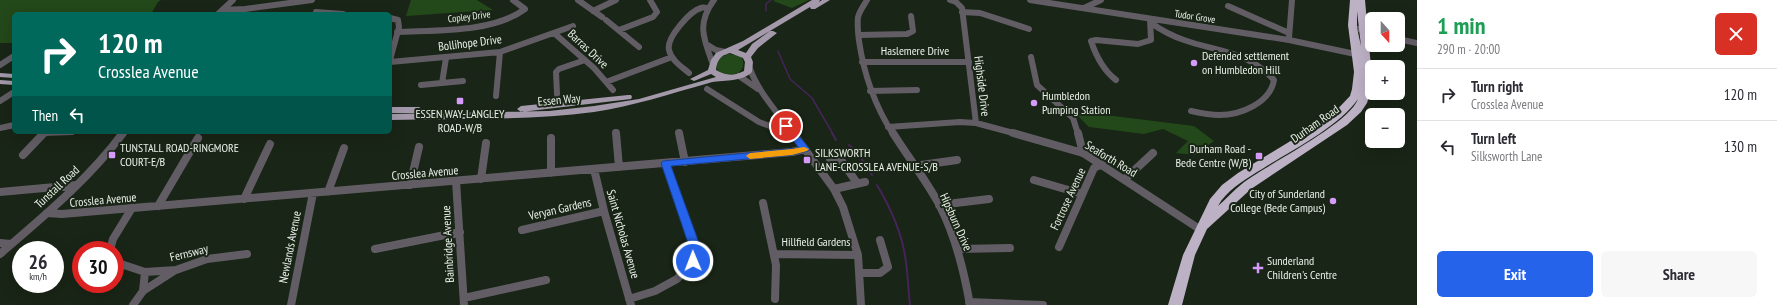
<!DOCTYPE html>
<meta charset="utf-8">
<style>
:root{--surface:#fff;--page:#f7f7f7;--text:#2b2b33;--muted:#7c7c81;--line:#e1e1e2;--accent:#2563eb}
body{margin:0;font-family:"PT Sans Narrow",sans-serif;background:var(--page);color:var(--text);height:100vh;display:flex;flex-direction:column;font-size:15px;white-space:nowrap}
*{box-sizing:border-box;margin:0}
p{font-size:13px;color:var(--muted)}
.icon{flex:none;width:22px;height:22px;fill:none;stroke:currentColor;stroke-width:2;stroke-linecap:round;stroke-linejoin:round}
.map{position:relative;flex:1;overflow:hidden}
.sheet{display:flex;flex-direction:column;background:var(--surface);width:360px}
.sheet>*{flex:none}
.guide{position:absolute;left:12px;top:12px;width:380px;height:122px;border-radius:6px;box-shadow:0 4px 16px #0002;background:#00695c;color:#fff;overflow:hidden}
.needle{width:26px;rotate:159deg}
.fabs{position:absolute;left:1365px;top:12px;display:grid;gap:8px}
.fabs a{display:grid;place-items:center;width:40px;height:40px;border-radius:6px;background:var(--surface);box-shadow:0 4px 16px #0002;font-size:20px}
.speed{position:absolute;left:12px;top:241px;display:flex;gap:8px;font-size:20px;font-weight:700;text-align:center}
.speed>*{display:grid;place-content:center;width:52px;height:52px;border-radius:50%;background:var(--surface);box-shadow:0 4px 16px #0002;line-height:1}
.speed small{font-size:10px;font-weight:400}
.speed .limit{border:6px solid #d22;background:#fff;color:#111}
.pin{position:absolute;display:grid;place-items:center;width:34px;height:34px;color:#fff;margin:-17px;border:2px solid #fff;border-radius:50%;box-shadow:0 1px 4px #0007}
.me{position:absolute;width:44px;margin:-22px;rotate:359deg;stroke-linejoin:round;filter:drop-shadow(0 0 3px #0008)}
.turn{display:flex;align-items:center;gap:14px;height:84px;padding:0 20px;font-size:18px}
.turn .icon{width:52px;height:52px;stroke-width:2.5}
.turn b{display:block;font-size:28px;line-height:34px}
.then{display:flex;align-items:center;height:38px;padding:0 20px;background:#0003;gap:8px;font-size:15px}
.round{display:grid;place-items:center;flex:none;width:42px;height:42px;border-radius:6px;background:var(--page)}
.summary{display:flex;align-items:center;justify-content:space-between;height:68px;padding:0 20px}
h1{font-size:24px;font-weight:700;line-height:30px;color:#1e9e55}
.action{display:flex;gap:8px;margin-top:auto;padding:8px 20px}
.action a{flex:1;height:46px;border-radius:6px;background:var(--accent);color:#fff;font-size:16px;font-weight:700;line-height:46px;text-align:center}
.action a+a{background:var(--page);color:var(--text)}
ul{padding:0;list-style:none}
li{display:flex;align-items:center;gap:12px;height:52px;padding:0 20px;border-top:1px solid var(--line)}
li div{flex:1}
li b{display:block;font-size:15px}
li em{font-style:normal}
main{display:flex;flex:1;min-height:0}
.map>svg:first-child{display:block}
</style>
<main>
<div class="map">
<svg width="1417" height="305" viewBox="0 0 1417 305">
<rect width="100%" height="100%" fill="#192516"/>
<path fill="#234819" d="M0 0H161L158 2 151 14H14V43H0Z
M411 0H477L493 10 406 16Z
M775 0H809L792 8 773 1Z
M729 54 741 56C753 78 714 82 717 64 718 57 723 56 729 54Z
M1073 111 1194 126 1214 141 1195 155 1176 153 1188 141 1163 129 1144 134 1089 127Z"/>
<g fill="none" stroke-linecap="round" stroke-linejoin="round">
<path stroke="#462459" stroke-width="1.5" d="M766 11V4L771 0
M778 51 790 79 812 98 833 134"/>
<path stroke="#462459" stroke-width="2" d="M832 133 836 140
M849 145 858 153 872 175
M877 185C890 207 901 230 905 256 908 272 908 289 910 305"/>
<path stroke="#625d65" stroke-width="6" d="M578 0 602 17
M867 0C864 5 860 10 858 17 857 25 858 33 859 41 864 75 875 106 893 134
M950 0 956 2 962 8 976 123
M1030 0 1289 40 1360 55
M1228 6 1289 33
M1084 8 1101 0
M223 10 245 9 312 0
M593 11 616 0
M316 12 343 14
M962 12 980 13 1029 29
M218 14 233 0
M390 18 398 20 399 27 390 60
M606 20 639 47
M1151 23C1161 30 1172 36 1184 40 1218 52 1248 51 1274 80 1270 103 1241 115 1219 115 1210 115 1200 113 1191 111
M1353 28 1372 32
M619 30 653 17 657 12 650 0
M397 32C436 30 493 33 525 9L513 0
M554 33 594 68 613 90
M859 35 907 34 913 31 911 16
M1289 38 1292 0
M1398 39 1417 43
M706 44 716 50 725 52
M1031 57 1037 85 1073 118 1078 134
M390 62 500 52 573 26
M712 62C703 37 697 23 714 0
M862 62H969
M0 65 14 56
M749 66C757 91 778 113 793 134
M689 73C682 67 671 60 669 50 666 38 690 11 701 8 703 7 705 8 707 8
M739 76 758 89
M1116 80C1103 70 1096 56 1091 41L1096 40 1138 44 1151 40 1150 19
M606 82 672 57
M442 83 446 58
M421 85 463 81
M707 89 759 122 775 128 786 126
M870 91 917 90
M557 94 556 72 559 69 585 60
M496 96 500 52
M0 101 14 92
M888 127 960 122 976 123 1017 134
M0 128 14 125
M616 132V134
M43 134 44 133 72 132
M122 134 124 132"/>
<path stroke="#625d65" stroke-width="8" d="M616 133 619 167
M679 133 685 162
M793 133 834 189 843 207 858 255 861 305
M893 133C908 157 926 180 940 206 956 237 964 271 970 305
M1013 133 1083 153 1201 230
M1078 133 1083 153
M551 138V173
M23 155 44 133
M830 159 839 157 857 183
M914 166 957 160
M594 169 604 211 631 305
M481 179 486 143
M1125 179 1153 153
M1034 180 1082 194
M456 181 464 305
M410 185 419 147
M834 189 865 182
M0 192 77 185
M328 192 344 148
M244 199 270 144
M763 203 776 265 775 299
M939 205 989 199
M158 206 198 138
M47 213 62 214 792 152 805 149
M522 230 604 211
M0 243 11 244
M1059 247 1094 168 1102 164
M375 249 460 232
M958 249 1010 248
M110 250 113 239 132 208
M0 254C44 216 88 180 123 133
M774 254 858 255
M115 259 121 264 145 272 176 270 207 259 247 254
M860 273H880L888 267 880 240
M143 291 145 272
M464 298 546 280
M629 299 655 291 677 279 693 261V243L666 163
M969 302 1043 305
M133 305 143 291 174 271
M291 305 313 193"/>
<path fill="#a399aa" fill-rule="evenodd" d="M812 0H820L819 2 822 0H830L815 9H811L810 7 738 50 746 53 752 44 770 31H773L777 33 758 48 751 57 753 62 752 72C741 83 722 79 709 83 669 94 634 106 594 112 526 121 458 118 390 120V114L549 111 594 106 639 99 716 77 711 74 694 81 690 79 708 70 711 60 716 53 743 41ZM730 53 743 58 745 62 744 71C734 76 726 76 716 70 717 61 720 55 730 53Z
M0 73 14 74V78L0 77Z
M0 80 14 81V85L0 84Z
M628 95H631L632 97 631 99 521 112 517 109 521 106Z
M390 107H419L423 110 419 113H390Z"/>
<path fill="#bdb1c5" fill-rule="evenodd" d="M1350 0H1365L1372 78 1371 90 1367 103 1361 112 1347 125 1251 189 1207 229 1195 255 1182 305H1168L1183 255 1210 199 1222 185 1238 173 1330 117 1350 96 1352 89 1354 72 1348 25ZM1357 11 1361 46 1357 28ZM1358 99C1349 124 1268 164 1243 183 1234 190 1226 199 1218 206 1226 191 1243 181 1257 172 1287 153 1339 127 1358 99Z"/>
</g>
<path fill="#2563eb" stroke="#184099" d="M786 123 789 124 808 147 810 149 808 151 792 155 671 166 699 243 698 261 697 264H689L688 261V243L661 163 663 161 799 148 782 126Z"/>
<path fill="#f59e0b" d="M804 147 809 149 807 151 792 155 750 159 746 156 750 153 792 149Z"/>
<g fill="#d69bfa" stroke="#192516" stroke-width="1.5">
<circle cx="1194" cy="63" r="4"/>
<rect x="456" y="97" width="8" height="8" rx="2"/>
<circle cx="1034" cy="103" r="4"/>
<rect x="108" y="151" width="8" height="8" rx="2"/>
<rect x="1255" y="152" width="8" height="8" rx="2"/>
<rect x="803" y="156" width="8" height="8" rx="2"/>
<circle cx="1333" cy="201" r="4"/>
<path d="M1256 262h4v4h4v4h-4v4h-4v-4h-4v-4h4z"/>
</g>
<g text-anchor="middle" stroke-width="4" stroke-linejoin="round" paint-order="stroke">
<g font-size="10" fill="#eaf1e8" stroke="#192516">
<text transform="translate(469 16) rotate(-7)" y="4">Copley Drive</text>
<text transform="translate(1195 16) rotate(9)" y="4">Tudor Grove</text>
</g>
<g font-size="12" fill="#eaf1e8" stroke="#192516">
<text transform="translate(470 43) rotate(-7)" y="4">Bollihope Drive</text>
<text transform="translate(588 49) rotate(43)" y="4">Barras Drive</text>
<text x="915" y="55">Haslemere Drive</text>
<text transform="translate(982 86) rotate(83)" y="4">Highside Drive</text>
<text transform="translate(559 100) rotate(-5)" y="4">Essen Way</text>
<text transform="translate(1315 124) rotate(-35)" y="4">Durham Road</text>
<text transform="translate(1111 159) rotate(31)" y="4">Seaforth Road</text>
<text transform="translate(425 173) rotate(-5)" y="4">Crosslea Avenue</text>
<text transform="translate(57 187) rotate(-43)" y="4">Tunstall Road</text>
<text transform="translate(1068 199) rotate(-65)" y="4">Fortrose Avenue</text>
<text transform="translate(103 200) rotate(-5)" y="4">Crosslea Avenue</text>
<text transform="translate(560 209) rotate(-13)" y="4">Veryan Gardens</text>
<text transform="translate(956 222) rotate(66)" y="4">Hipsburn Drive</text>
<text transform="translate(623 234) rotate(74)" y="4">Saint Nicholas Avenue</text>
<text x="816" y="246">Hillfield Gardens</text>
<text transform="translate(448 244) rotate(-93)" y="4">Bainbridge Avenue</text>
<text transform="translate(290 247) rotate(-79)" y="4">Newlands Avenue</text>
<text transform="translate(189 253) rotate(-14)" y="4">Fernsway</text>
</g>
<g font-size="12" fill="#eaf1e8" stroke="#192516" text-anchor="start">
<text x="1202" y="60">Defended settlement<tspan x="1202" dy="14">on Humbledon Hill</tspan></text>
<text x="1042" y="100">Humbledon<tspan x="1042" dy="14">Pumping Station</tspan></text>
<text x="460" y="118" text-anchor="middle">ESSEN WAY-LANGLEY<tspan x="460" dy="14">ROAD-W/B</tspan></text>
<text x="120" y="152">TUNSTALL ROAD-RINGMORE<tspan x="120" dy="14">COURT-E/B</tspan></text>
<text x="1251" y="153" text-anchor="end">Durham Road -<tspan x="1251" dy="14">Bede Centre (W/B)</tspan></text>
<text x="815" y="157">SILKSWORTH<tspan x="815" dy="14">LANE-CROSSLEA AVENUE-S/B</tspan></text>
<text x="1325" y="198" text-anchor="end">City of Sunderland<tspan x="1325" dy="14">College (Bede Campus)</tspan></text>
<text x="1267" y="265">Sunderland<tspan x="1267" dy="14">Children's Centre</tspan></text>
</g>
</g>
</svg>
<div class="fabs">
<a><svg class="needle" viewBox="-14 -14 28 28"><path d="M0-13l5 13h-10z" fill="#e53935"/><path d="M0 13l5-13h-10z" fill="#7c7c81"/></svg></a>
<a>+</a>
<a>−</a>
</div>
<div class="speed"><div>26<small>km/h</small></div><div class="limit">30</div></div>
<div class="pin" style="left:786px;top:126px;background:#d93025"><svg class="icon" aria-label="arrive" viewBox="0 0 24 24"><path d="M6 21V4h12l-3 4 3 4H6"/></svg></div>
<svg class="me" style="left:693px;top:261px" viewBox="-20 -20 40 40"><circle r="17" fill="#2563eb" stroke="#fff" stroke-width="3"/><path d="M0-11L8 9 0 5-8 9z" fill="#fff"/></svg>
<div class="guide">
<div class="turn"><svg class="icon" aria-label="right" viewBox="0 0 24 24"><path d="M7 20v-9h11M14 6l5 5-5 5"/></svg><div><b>120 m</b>Crosslea Avenue</div></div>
<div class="then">Then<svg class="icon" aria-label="left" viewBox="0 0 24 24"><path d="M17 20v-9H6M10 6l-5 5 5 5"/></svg></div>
</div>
</div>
<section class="sheet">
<div class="summary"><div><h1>1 min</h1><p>290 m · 20:00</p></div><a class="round" style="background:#d93025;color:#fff"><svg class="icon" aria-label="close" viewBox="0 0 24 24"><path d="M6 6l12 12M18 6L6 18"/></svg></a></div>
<ul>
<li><svg class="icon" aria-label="right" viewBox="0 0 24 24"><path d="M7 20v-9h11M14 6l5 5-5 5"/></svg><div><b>Turn right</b><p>Crosslea Avenue</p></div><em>120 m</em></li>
<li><svg class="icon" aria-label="left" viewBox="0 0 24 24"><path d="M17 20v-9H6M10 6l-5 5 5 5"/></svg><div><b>Turn left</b><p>Silksworth Lane</p></div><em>130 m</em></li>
</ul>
<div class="action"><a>Exit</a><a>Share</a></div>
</section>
</main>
